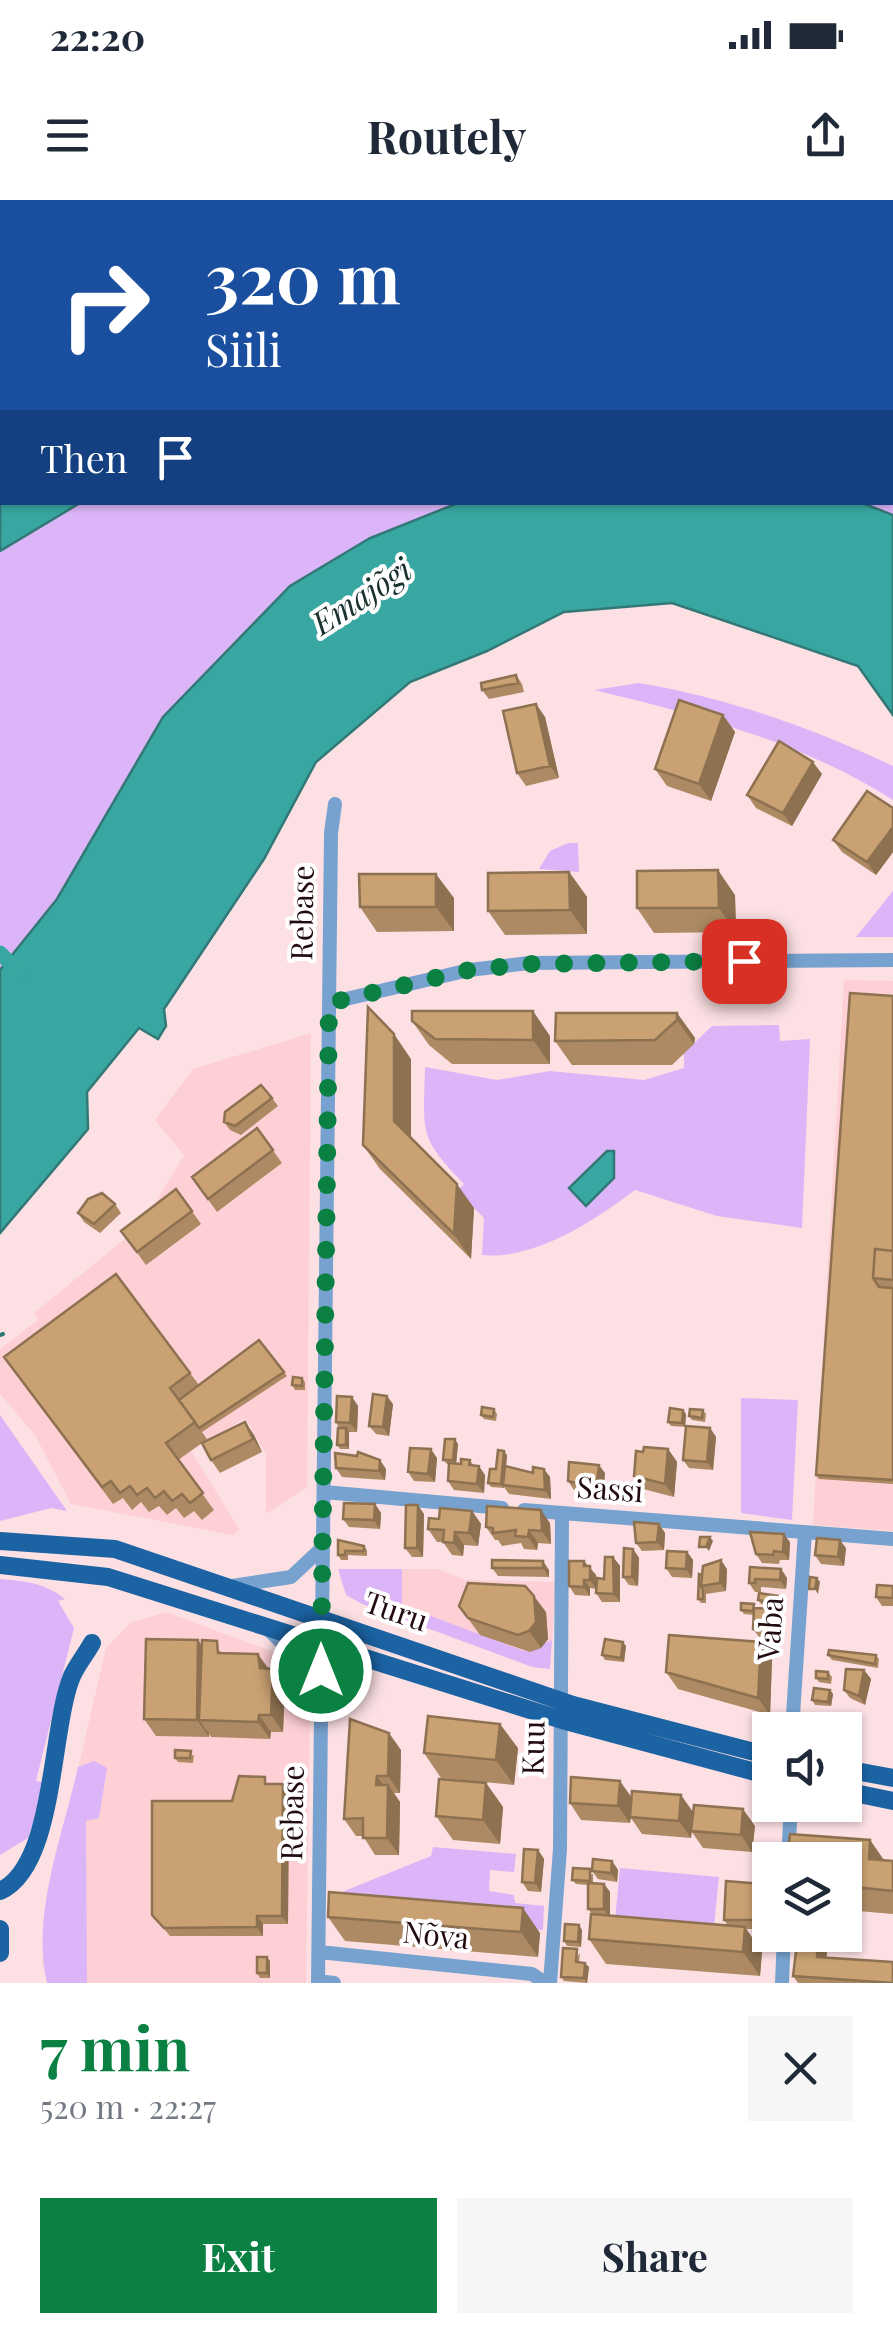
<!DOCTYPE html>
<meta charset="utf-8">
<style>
:root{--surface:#fff;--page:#f6f6f7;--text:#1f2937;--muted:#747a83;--accent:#0b8043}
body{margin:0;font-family:"Playfair Display",serif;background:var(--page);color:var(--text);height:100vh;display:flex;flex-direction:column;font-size:38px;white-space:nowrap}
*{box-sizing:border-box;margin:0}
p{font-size:32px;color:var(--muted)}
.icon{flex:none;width:55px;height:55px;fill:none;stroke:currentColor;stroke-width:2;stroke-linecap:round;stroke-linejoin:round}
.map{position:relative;height:1783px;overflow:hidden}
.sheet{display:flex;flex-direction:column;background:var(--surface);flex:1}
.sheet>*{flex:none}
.top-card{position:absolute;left:0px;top:0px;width:895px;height:305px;box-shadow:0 2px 8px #0004;background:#1a4fa0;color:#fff;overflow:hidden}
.controls{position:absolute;left:752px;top:1512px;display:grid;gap:20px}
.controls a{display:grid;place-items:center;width:110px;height:110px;border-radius:0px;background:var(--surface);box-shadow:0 2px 8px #0004;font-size:50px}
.pin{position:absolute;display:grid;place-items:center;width:85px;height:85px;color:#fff;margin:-42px;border-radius:20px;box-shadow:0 5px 15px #0006}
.me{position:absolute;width:110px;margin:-55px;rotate:0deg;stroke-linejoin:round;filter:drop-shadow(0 0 8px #0008)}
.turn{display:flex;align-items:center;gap:35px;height:210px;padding:0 40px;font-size:45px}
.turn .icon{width:130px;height:130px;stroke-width:2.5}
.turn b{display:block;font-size:70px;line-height:85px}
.then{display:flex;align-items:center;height:95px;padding:0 40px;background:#0003;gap:20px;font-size:38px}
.round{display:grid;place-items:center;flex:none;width:105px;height:105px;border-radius:0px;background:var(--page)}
.summary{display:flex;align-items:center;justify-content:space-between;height:170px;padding:0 40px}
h1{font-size:60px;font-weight:700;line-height:75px;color:var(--accent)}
.cta{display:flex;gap:20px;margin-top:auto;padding:20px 40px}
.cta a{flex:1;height:115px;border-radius:0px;background:var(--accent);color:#fff;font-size:40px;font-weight:700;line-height:115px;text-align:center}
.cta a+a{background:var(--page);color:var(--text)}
.status{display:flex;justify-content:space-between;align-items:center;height:70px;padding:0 50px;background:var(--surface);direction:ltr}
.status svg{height:28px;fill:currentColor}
header{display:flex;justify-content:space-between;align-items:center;height:130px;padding:0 40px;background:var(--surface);font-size:45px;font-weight:700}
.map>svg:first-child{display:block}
</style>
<div class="status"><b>22:20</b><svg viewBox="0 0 49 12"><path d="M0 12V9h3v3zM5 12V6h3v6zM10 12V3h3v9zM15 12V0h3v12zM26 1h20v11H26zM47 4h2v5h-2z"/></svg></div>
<header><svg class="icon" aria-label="menu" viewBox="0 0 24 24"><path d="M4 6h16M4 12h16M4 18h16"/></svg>Routely<svg class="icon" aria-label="share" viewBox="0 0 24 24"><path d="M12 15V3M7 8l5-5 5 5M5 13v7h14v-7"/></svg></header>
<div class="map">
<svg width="893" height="1783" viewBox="0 0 893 1783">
<rect width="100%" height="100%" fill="#fce0e3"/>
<path fill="#fed0d5" d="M844 780 893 781V1331L813 1325Z
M311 833 307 1287 266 1314V1254L245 1218 191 1251 240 1330 233 1335 71 1304 35 1235 0 1194V1149L38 1120 34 1113 142 1025 184 955 155 920 193 869Z
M402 1369H438L465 1380 556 1382 552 1440 524 1451 401 1405Z
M166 1412 284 1456 310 1498 306 1783H47L42 1763 45 1711 106 1448 130 1423Z"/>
<path fill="#dbb5f8" d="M0 0H372L2 2 0 51Z
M551 0H893V315L862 303 892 302V2Z
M80 303H458L370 338 163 517 57 699 0 770V351Z
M639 483C728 498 812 528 893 566V600C802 542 698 515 594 490Z
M568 643H578L579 672 539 669 550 651Z
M893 691V737H856Z
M779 825 780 841 810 839 802 1028 717 1016 635 990C594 1021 535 1060 482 1055L484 1018 457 991 464 984C417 936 424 932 425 867L497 880 550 871 644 880 684 868V853L712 826Z
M741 1198 798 1200 792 1320 741 1313Z
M0 1215 67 1311 51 1308 0 1321Z
M338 1369H402V1405L524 1451 552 1440 550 1469 532 1467 362 1404 346 1395Z
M0 1379C24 1381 46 1383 65 1399L58 1401 74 1428 36 1581 47 1583 28 1638 0 1655Z
M94 1561 107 1568 99 1618 86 1621 87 1783H47C31 1714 63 1635 78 1567Z
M433 1647 516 1654 514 1672 490 1670 489 1691 514 1695 515 1703 544 1706 543 1730 335 1714 337 1694 431 1656Z
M620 1668 719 1677 713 1736 614 1730Z"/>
<path fill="#39a7a1" stroke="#327876" stroke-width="2.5" d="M2 49V302L80 303 0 351Z
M862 303 893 315V515L858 466 672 403 564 412 487 451 410 482 316 562 264 659 164 809 166 826 158 839 139 828 87 892 88 929 0 1033V770L57 699 163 517 290 386 370 338 458 303Z
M607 951H614V978L586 1006 569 988Z"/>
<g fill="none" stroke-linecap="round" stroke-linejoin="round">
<path stroke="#327876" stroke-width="4" d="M134 0 135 2
M772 2V0
M0 1135 3 1134"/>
<path stroke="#39a7a1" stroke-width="15" d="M0 753 22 775"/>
<path stroke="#77a2cf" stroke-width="14" d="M329 803 469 770 529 763 893 760
M324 1292 502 1308
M524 1310 893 1339
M232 1386 291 1377 323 1347
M267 1428 306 1467 321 1491
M792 1530 805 1332
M788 1660 791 1605
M319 1752 532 1774 545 1783
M318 1781 334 1783
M318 1783 331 633 335 604
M550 1783 560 1649 562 1314
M782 1783 784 1735"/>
<path stroke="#1b63a3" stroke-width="18" d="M0 1341 115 1349 573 1505 770 1556
M0 1365 108 1377 562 1520 770 1576
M845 1569 893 1578
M845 1591 893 1601
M0 1691C56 1666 50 1528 72 1476 77 1465 86 1454 92 1443
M0 1729V1753"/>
</g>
<path fill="#ad8a63" d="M516 475 522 484 524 492 489 499 482 490Z
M536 504 545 517 559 578 526 586 517 573Z
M723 515 735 532 711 601 667 586 655 569Z
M822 574 792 626 756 608 747 595Z
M893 608V652L876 675 842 652 833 640Z
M569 672 587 697V734L505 735 488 711Z
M735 695 736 732 654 733 637 708Z
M454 698V731L377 732 360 707Z
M893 796V1284L819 1279 816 1275Z
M677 813 695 838 694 844 672 865H572L555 841Z
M412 821 550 836V864H452L429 845Z
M411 859V938L474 1008 471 1059 380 969 363 945Z
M272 898 278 906 241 935 230 930 224 922Z
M257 928 282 963 217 1012 192 977Z
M176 989 201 1024 146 1065 121 1031Z
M115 1004 121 1013 100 1033 84 1022 78 1013Z
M116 1074 199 1185 259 1140 287 1176 202 1232 207 1239 202 1243 245 1222 254 1235 262 1252 220 1273 211 1260 202 1243 178 1260 214 1310 202 1320 194 1311 184 1318 176 1308 167 1315 159 1306 149 1312 141 1302 132 1310 123 1298 113 1304 4 1157Z
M302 1178 305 1182V1190H295L292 1185Z
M352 1197 358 1206 357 1232H348L349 1249H340L337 1245 339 1228 336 1222Z
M393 1204 389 1236 376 1234 369 1226Z
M494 1209 497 1214 496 1221 484 1219 481 1215Z
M683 1210 686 1214 685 1227 671 1226 668 1222Z
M703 1210 706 1214 705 1222 692 1220 689 1216Z
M710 1228 716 1237 713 1270 689 1268 683 1260Z
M458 1244 456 1264H461L470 1260 474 1266 485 1275 484 1293 454 1290 448 1281 449 1264H447L443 1260Z
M668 1249 677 1262 674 1297 643 1289 634 1276 643 1252Z
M507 1255 506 1266 550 1277 551 1299 509 1294 504 1287V1288L491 1287 488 1283Z
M437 1258 435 1282 414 1281 408 1272Z
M336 1268 386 1269 385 1280 342 1277Z
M605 1273 603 1292 594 1295 574 1290 568 1281Z
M375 1304 381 1313 380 1329 349 1327 343 1319Z
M472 1311 481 1324 478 1346 464 1345 463 1356 452 1355 443 1342H437L428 1329 439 1319Z
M424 1314 423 1357H412L405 1348Z
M550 1323 551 1344 538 1343 537 1350 524 1349 521 1343 502 1346 498 1340H495L486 1327Z
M659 1324 665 1333 664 1350 642 1351 636 1343Z
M338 1340 364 1346 367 1350V1356L348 1355V1360H341L338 1355Z
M790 1342 789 1360H780L779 1364 762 1363 756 1354Z
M846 1348 844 1366 821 1364 815 1355Z
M633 1349 639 1358 638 1386 629 1385 623 1377Z
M687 1352 693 1360 692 1378 672 1377 666 1368Z
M613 1357 620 1366V1402H602L596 1393Z
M492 1360 549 1370V1377L498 1376 492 1368Z
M588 1366 596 1375V1389L590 1388V1396L575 1395 569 1386Z
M750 1367 781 1369 787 1378 786 1389 761 1387V1392H755L749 1383Z
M727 1369 726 1391 706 1394V1403H701L698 1399 699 1374Z
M893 1386V1406H882L876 1397Z
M758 1400 782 1401 781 1407 761 1404Z
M459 1406 546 1412 548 1439 541 1448 530 1452 480 1435Z
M757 1408 778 1418 777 1439 759 1437 753 1429 754 1415 744 1414 741 1410Z
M761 1442 772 1459 770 1515 678 1489 666 1472Z
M202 1445 268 1468 273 1469 285 1486 283 1532H271L270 1539 211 1537 209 1534V1537L156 1536 144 1519Z
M626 1446 624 1462 605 1460 602 1455Z
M828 1455H876L879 1459 878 1468 832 1460Z
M864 1470 871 1479 865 1505 850 1498 844 1490Z
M828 1472 832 1477 831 1484 819 1482 816 1478Z
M830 1490 833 1494 831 1506 815 1505 812 1500Z
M350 1519 401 1550 400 1593H394L400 1602 399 1655H375L363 1636H356L344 1619Z
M518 1548 514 1585 441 1578 424 1553Z
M194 1555 193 1563 178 1562 175 1558Z
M486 1583 503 1607 500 1644 453 1640 436 1616Z
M270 1584H283L289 1593 288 1724H263V1736H170L152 1715 232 1601Z
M632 1597 755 1626 752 1652 703 1648 692 1632 691 1638 642 1634 631 1618 630 1623 581 1620 570 1603Z
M870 1640 884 1660 893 1661V1714L858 1711 845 1692V1660Z
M538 1650 544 1659 541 1692 528 1691 522 1682Z
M612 1661 618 1670 617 1682 598 1679 592 1671Z
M593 1674V1684H604L610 1692V1716L728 1726 724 1720 762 1684 768 1692 762 1729H746L762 1752 760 1776 606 1764 589 1739 593 1715 588 1709V1685L576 1684 572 1680Z
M328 1717 540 1733 538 1757 345 1741Z
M582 1730 581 1747 567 1746 564 1741Z
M580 1753 579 1763 589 1767 587 1783 564 1781 561 1777Z
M827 1757 893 1783H798L793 1776Z
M270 1761V1778H260L257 1773Z"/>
<path fill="#8d7150" d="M536 504 545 517 559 578 550 566Z
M723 515 735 532 711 601 699 584Z
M813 562 822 574 792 626 783 613Z
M893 627V652L876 675 867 662Z
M718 670 735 695 736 732 719 708Z
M569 672 587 697V734L570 710Z
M436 674 454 698V731L436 707Z
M533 811 550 836V864L533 840Z
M677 813 695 838 694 844 677 820Z
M394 834 411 859V945L394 921Z
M457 984 474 1008 471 1059 454 1034Z
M387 1196 393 1204 389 1236 383 1227Z
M352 1197 358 1206 357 1232 350 1223Z
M683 1210 686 1214 685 1227 682 1223Z
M245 1222 254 1235 262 1252 253 1239Z
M346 1228 349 1232V1249L346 1245Z
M710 1228 716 1237 713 1270 707 1262Z
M455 1239 458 1244 456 1265 453 1260Z
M431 1249 437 1258 435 1282 428 1274Z
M668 1249 677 1262 674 1297 665 1284Z
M504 1251 507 1255 504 1288 501 1284Z
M380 1260 386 1269 385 1280 379 1271Z
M599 1265 605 1273 603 1292 597 1283Z
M479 1266 485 1275 484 1293 477 1284Z
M544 1269 550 1277 551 1299 545 1290Z
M375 1304 381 1313 380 1329 374 1320Z
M418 1305 424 1314 423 1357 417 1348Z
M541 1310 550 1323 551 1344 542 1331Z
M472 1311 481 1324 478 1346 469 1333Z
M659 1324 665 1333 664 1350 657 1342Z
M529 1330 538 1343 537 1350 528 1337Z
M455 1332 464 1345 463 1356 454 1343Z
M784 1334 790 1342 789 1360 783 1352Z
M710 1337 713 1341 709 1351 706 1347Z
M840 1340 846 1348 844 1366 838 1357Z
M633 1349 639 1358 638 1386 632 1377Z
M687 1352 693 1360 692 1378 686 1369Z
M613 1357 620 1366V1402L614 1394Z
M721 1360 727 1369 726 1391 720 1383Z
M543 1361 549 1370V1377L543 1368Z
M584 1361 596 1375V1389L590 1380 584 1366Z
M781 1369 787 1378 786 1389 780 1380Z
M817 1378 820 1382 818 1394 815 1389Z
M584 1380 590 1388V1396L584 1387Z
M534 1396 546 1412 548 1439 541 1448 529 1431Z
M772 1409 778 1418 777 1439 770 1430Z
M198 1440 210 1457 199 1520 209 1534V1537L197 1520Z
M623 1442 626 1446 624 1462 621 1458Z
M761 1442 772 1459 770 1515 758 1498Z
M258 1454 270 1471 260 1468Z
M273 1469 285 1486 283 1532 271 1515Z
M864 1470 871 1479 865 1505 859 1496Z
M830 1490 833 1494 831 1506 828 1502Z
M259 1515 271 1532 270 1539 258 1522Z
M500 1524 518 1548 514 1585 496 1560Z
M389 1533 401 1550 400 1593 388 1576Z
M377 1576 388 1592V1585L400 1602 399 1655 387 1638 376 1585Z
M620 1581 632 1598 630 1623 618 1606Z
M486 1583 503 1607 500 1644 483 1620Z
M283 1584 289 1593 288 1724 282 1716Z
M681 1595 693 1612 691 1638 679 1621Z
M743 1609 755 1626 752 1652 741 1635Z
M870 1640 887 1665 869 1659Z
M538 1650 544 1659 541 1692 535 1683Z
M612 1661 618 1670 617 1682 611 1673Z
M604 1684 610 1692V1718L604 1709Z
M762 1684 768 1692 762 1729 756 1720Z
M523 1708 540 1733 538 1757 521 1732Z
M257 1716 263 1724V1736L257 1727Z
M579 1725 582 1730 581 1747 578 1742Z
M745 1727 762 1752 760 1776 743 1752Z
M818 1735H828L826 1769 817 1757Z
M267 1757 270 1761V1778L267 1773Z
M585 1763 589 1767 587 1783 584 1778Z"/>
<path fill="#c9a173" stroke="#8d7150" stroke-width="2.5" d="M516 475 518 483 482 490 481 483Z
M679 500 723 515 699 584 655 569Z
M536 504 550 566 517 573 503 511Z
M779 541 813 562 783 613 747 595Z
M867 591 893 608V627L867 662 833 640Z
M718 670 719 708H637V671Z
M569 672 570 710 488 711V673Z
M359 674H436V707H360Z
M850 793 893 796V1051L875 1049 873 1078 879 1087 893 1088V1280L816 1275Z
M368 807 394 834V921L457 984 454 1034 363 945Z
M412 811H533V840L435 839 412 821Z
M556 813H677V820L655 840 555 841Z
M261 885 272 898 235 926 224 922 225 912Z
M257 928 273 950 208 999 192 977Z
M176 989 192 1011 137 1052 121 1031Z
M102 993 115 1004 94 1024 78 1013 88 999Z
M875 1049 893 1051V1080L873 1078Z
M116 1074 190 1173 170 1188 195 1222 166 1243 203 1293 190 1303 182 1294 172 1301 164 1291 155 1298 147 1288 137 1295 130 1286 120 1293 111 1281 102 1287 4 1157Z
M259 1140 284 1172 199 1228 179 1200Z
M293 1177 302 1178V1186L292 1185Z
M373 1194 387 1196 383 1227 369 1226Z
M337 1196 352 1197 350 1223 336 1222Z
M482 1207 494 1209 493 1217 481 1215Z
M670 1208 683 1210 682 1223 668 1222Z
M690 1209 703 1210 702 1218 689 1216Z
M245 1222 253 1239 211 1260 202 1243Z
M686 1226 710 1228 707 1262 683 1260Z
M338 1228H346V1245H337Z
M445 1239H455L453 1260H443Z
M644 1247 668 1249 665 1284 634 1276 636 1251 643 1252Z
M410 1248 431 1249 428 1274 408 1272Z
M498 1250 504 1251 501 1284 488 1283 490 1269H496Z
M358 1252 380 1260 379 1271 336 1268 335 1253 357 1256Z
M461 1259 470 1260 469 1265 479 1266 477 1284 448 1281 449 1263 461 1264Z
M569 1262 599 1265 597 1283 588 1286 568 1281Z
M505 1266 533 1273V1267L544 1269 545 1290 503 1285Z
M344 1303 375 1304 374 1320 343 1319Z
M406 1305H418L417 1348H405Z
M487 1306 541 1310 542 1331 529 1330 528 1337 515 1336 516 1330 493 1333V1328L486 1327Z
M440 1308 472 1311 469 1333 455 1332 454 1343 443 1342 444 1330 428 1329 429 1318 439 1319Z
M634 1322 659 1324 657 1342 636 1343Z
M750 1332 784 1334 783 1352 774 1351 773 1355 756 1354Z
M700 1337H710L706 1347H699Z
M817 1338 840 1340 838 1357 815 1355Z
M338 1340 364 1346V1351H345V1355H338Z
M624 1348 633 1349 632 1377H623Z
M667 1351 687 1352 686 1369 666 1368Z
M605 1357H613L614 1394 596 1393 597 1378 604 1379Z
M492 1360 543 1361V1368H492Z
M721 1360 720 1383 701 1386 703 1366Z
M569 1361H584V1366H590V1380H584V1387L569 1386Z
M750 1367 781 1369 780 1380 755 1379V1383H749Z
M699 1374 702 1375 701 1386 703 1390V1399H698Z
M810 1377 817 1378 815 1389H809Z
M468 1383 525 1386 534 1396 536 1422 529 1431 518 1435 468 1418 459 1406Z
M877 1385 893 1386V1398L876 1397Z
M759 1393 779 1396 778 1403 758 1400Z
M741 1403 754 1404 753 1411 741 1410Z
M754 1408 772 1409 770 1430 753 1429Z
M669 1435 761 1442 758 1498 666 1472Z
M146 1439 198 1440 197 1520 144 1519Z
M605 1439 623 1442 621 1458 602 1455Z
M202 1440 217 1441 218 1453 258 1454 260 1468 273 1469 271 1515H259L258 1522 199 1520Z
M829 1450 876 1455 875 1464 828 1455Z
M846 1469 864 1470 859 1496 844 1490Z
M816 1471 828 1472V1479L816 1478Z
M814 1488 830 1490 828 1502 812 1500Z
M428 1516 500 1524 496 1560 424 1553Z
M350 1519 389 1533 388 1576H377L376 1585H388L387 1638H363V1618L344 1619Z
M175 1550 191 1551 190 1558H175Z
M239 1576 265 1577V1584H283L282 1716H257V1727L164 1728 152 1715V1601H232Z
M571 1577 620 1581 618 1606 570 1603Z
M439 1579 486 1583 483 1620 436 1616Z
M632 1591 681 1595 679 1621 630 1617Z
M694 1605 743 1609 741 1635 691 1631Z
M790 1634 870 1640 869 1659 893 1661V1691L845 1686V1660H787Z
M524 1649 538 1650 535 1683 522 1682Z
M593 1659 612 1661 611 1673 592 1671Z
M573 1668 590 1669V1681L572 1680Z
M726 1681 762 1684 756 1720H724Z
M588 1683 604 1684V1709H588Z
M329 1692 523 1708 521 1732 328 1717Z
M591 1714 745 1727 743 1752 589 1739Z
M565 1724 579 1725 578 1742 564 1741Z
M798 1735H818L817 1757 893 1762V1783L793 1776Z
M563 1748 577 1749 576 1762 585 1763 584 1778 561 1777Z
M257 1757H267V1773H257Z"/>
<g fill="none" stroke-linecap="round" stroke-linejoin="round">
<path stroke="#0b8043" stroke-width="18" stroke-dasharray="0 32.4" d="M321 1471 329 803 469 770 529 764 744 761"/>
</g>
<g text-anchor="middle" stroke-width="8" stroke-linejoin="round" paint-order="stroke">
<g font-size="30" fill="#230c10" stroke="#fff">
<text transform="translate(303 713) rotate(-89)" y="10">Rebase</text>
<text transform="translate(610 1290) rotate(4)" y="10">Sassi</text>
<text transform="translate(396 1412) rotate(19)" y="10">Turu</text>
<text transform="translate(771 1429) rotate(-86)" y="10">Vaba</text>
<text transform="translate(534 1548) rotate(-89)" y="10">Kuu</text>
<text transform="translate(293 1613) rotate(-89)" y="10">Rebase</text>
<text transform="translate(436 1736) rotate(6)" y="10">Nõva</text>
</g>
<g font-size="32" font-style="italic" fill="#19312f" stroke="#fff">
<text transform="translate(362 397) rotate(-33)" y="11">Emajõgi</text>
</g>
</g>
</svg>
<div class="controls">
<a><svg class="icon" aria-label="sound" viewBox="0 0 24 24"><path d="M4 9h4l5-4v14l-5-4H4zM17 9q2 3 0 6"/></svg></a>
<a><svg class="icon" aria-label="layers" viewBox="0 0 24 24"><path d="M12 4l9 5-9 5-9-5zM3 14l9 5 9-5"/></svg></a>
</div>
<div class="pin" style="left:744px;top:761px;background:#d93025"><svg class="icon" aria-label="arrive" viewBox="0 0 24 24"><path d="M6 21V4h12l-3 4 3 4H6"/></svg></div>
<svg class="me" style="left:321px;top:1471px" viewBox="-20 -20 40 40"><circle r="17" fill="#0b8043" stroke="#fff" stroke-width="3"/><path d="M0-11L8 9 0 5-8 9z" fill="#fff"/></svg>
<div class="top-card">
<div class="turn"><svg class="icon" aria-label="right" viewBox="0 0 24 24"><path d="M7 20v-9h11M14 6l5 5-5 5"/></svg><div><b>320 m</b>Siili</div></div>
<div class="then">Then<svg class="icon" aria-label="arrive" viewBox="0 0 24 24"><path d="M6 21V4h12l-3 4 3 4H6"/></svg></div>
</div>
</div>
<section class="sheet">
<div class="summary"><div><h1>7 min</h1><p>520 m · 22:27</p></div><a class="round"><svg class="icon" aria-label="close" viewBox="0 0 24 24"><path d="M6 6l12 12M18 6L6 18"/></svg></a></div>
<div class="cta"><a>Exit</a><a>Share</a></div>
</section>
